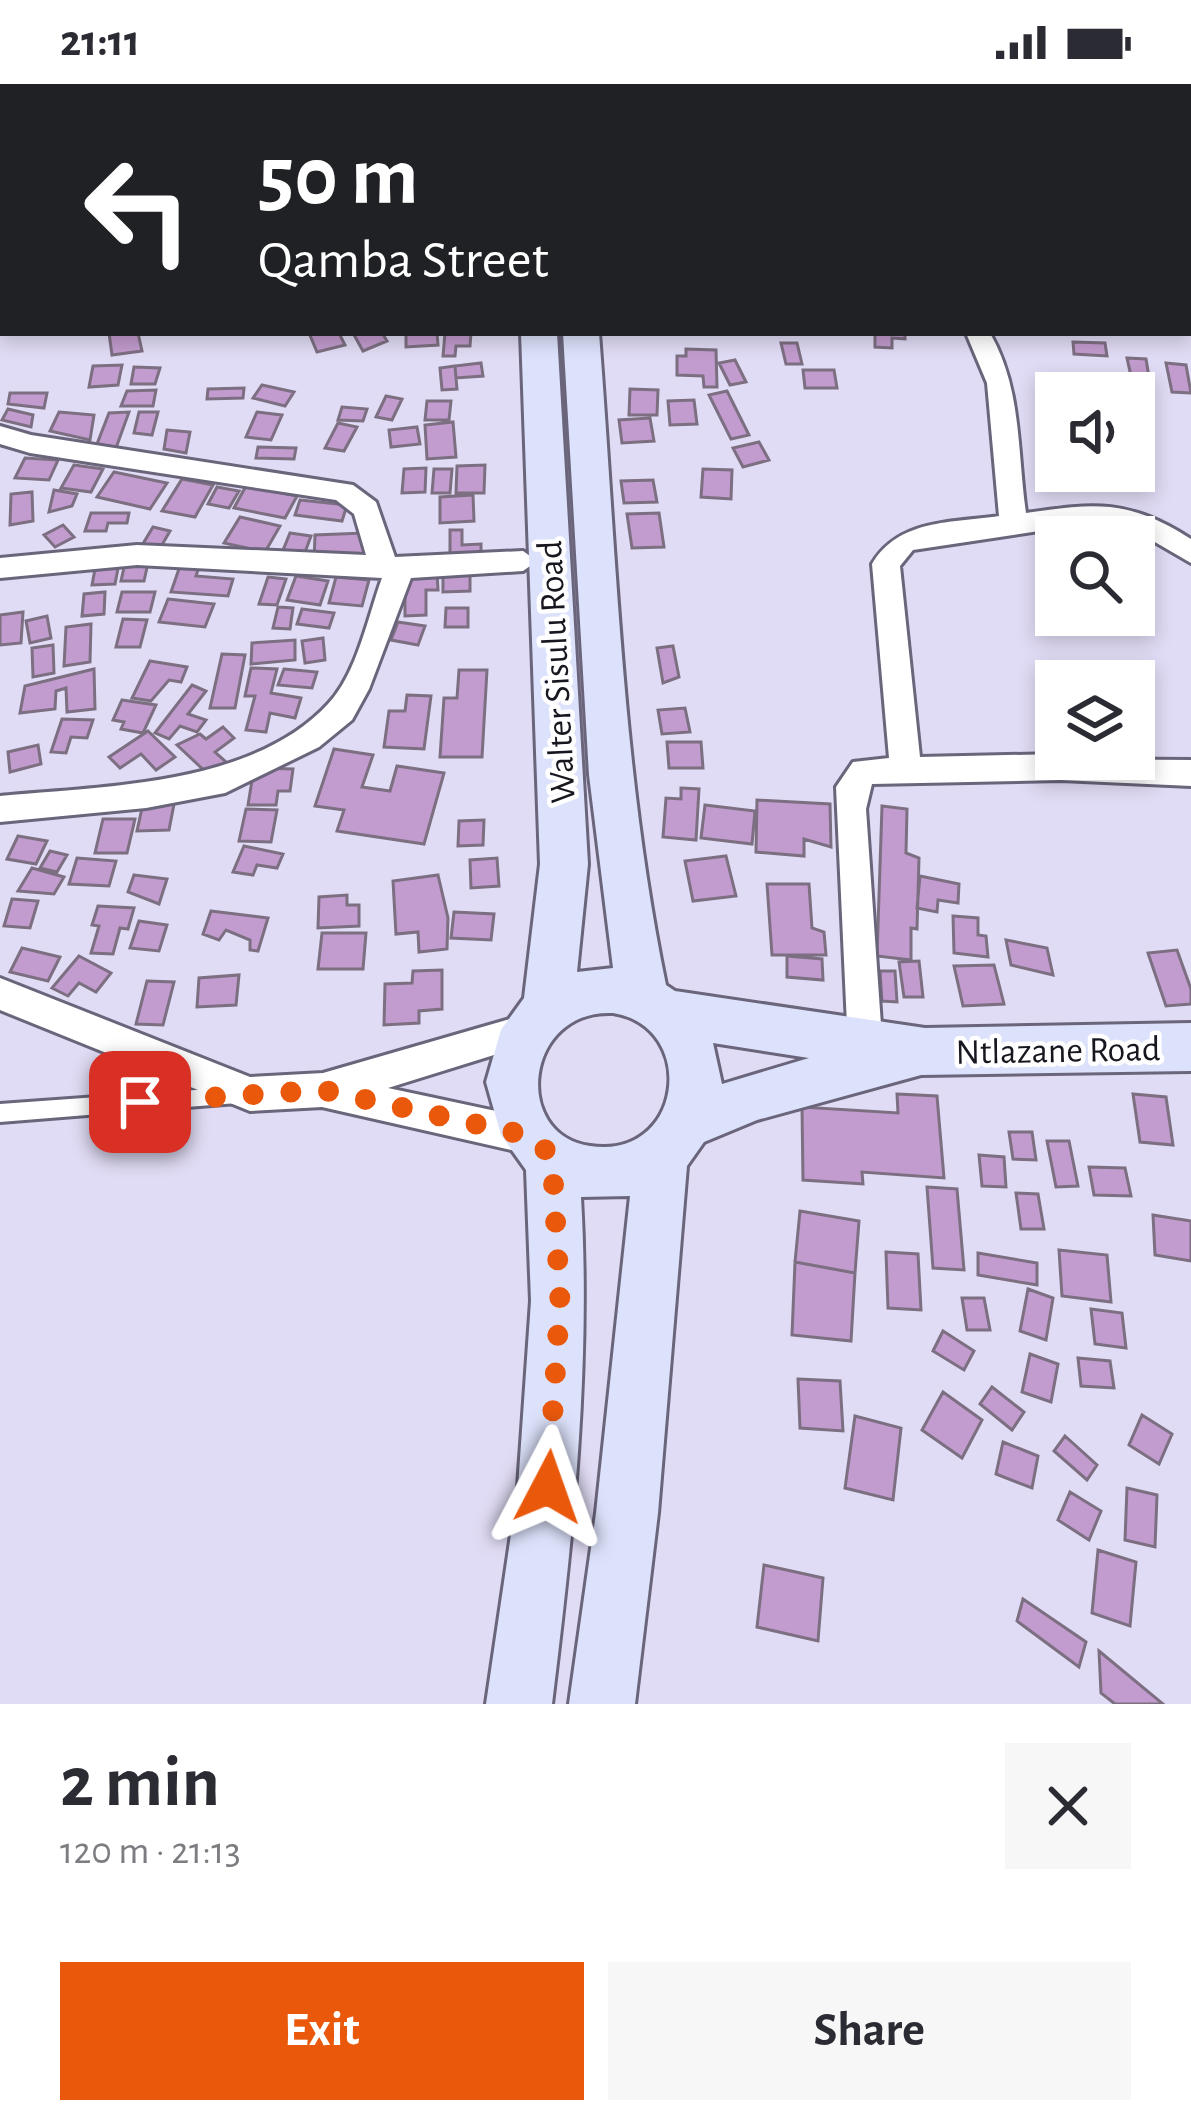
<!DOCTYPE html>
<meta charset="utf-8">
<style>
:root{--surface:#fff;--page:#f7f7f7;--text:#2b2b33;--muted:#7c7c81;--accent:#ea580c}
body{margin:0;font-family:"Alegreya Sans",sans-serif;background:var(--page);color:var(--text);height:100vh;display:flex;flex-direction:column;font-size:45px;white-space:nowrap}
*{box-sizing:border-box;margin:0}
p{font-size:39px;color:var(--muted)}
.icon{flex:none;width:66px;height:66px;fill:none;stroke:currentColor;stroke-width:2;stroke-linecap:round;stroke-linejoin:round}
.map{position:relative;height:1620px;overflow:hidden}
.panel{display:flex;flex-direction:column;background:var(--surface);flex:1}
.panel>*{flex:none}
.hud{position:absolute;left:0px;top:0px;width:1191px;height:252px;box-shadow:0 6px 18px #0003;background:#202124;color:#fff;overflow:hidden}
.buttons{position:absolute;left:1035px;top:288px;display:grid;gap:24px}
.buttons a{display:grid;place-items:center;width:120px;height:120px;border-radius:0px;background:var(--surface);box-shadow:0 6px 18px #0003;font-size:60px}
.pin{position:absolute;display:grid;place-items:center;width:102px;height:102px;color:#fff;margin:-51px;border-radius:24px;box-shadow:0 6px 18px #0006}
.me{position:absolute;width:132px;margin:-66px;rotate:4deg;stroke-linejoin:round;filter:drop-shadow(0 0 9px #0008)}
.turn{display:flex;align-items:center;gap:42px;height:252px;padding:0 60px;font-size:54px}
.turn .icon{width:156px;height:156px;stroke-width:2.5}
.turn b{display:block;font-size:84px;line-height:102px}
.round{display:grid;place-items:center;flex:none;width:126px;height:126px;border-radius:0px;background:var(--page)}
.head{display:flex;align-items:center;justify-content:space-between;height:204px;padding:0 60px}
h1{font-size:72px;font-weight:700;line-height:90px}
.button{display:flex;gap:24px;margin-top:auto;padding:24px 60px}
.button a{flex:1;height:138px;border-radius:0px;background:var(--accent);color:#fff;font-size:48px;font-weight:700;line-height:138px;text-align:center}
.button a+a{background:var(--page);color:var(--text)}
.status{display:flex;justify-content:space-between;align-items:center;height:84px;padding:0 60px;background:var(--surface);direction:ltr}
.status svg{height:33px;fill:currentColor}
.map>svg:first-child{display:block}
</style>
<div class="status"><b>21:11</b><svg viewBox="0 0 49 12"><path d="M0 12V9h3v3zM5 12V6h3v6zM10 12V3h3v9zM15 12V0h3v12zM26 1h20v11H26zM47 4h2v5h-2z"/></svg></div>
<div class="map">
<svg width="1191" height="1620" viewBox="0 0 1191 1620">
<rect width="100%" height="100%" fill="#e1dcf5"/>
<path fill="#c29cce" stroke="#7d6f82" stroke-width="3" d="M109 249H138L142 267 112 271Z
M309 249H339L345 261 317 268Z
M353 249H382L387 257 363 267Z
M406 249H437L438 261 406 263Z
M445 249H471L470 262H456L455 272H443Z
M875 249H905V255L892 254V264L875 263Z
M1073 258 1105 259 1107 272 1074 270Z
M781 259H797L802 280H786Z
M686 265 716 266 717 303H704L703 292 677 291V272H686Z
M1127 274 1146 275 1149 293 1131 292Z
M735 276 746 298 730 301 719 279Z
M481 279 483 292 456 294 455 282Z
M1166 279 1186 281 1191 309 1172 308Z
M122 281 118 301 89 303 93 282Z
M455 282 457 305 442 306 440 284Z
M134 283 160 284 155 300H131Z
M803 286H834L837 304H805Z
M262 301 294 308 285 322 253 314Z
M1115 301 1149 304 1152 324 1134 323V309H1116Z
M244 304 243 314 207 315 208 305Z
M630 305 658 306 657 331H629Z
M156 306 153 322H121L127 307Z
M727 307 749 351 731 355 709 311Z
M10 309H47L44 324 8 320Z
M386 312 402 315 392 336 376 333Z
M694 316 697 340 670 341 668 317Z
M427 317H451L449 336H425Z
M342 323 367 325 363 337 338 336Z
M8 325 33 331 31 343 2 336Z
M59 328 94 331 90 356 50 347Z
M129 328 116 364 97 360 109 329Z
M139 328H158L152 351 134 349Z
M257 328 282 331 271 356 246 353Z
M650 334 654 357 622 359 619 336Z
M453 338 456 373 427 375 425 341Z
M338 339 357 343 344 367 325 364Z
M417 343 420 360 391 363 389 346Z
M167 346 190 348 186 369 164 365Z
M759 358 769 376 743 383 733 364Z
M258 363 296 364 294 375 256 374Z
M25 374 58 376 49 396 15 394Z
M74 381 103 385 91 408 61 404Z
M485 381 484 409H456L457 382Z
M426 384 425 408 402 409 404 385Z
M434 385H452L450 409H432Z
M703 385 732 386 731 415 701 413Z
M114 388 167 399 150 425 97 413Z
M182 395 213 401 195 433 162 427Z
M653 396 657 418 624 419 621 397Z
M246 402 297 412 285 434 234 424Z
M217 403 239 407 229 424 208 420Z
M54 406 77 410 72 422 49 428Z
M32 408 33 437 10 441 11 410Z
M473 411 474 437 440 439V413Z
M300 416 347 421 342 437 295 431Z
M91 429H129L127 439H108L106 447H85Z
M659 429 664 463 632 464 627 430Z
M240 433 280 442 265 468 224 459Z
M63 441 74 453 55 463 44 451Z
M153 443 170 447 159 466 141 463Z
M450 446H462V461L481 460V471L450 472Z
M290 449 311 452 301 479 279 476Z
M364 449V475L314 478 315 451Z
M119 479 115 500 92 501 96 480Z
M125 479H148L144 497H121Z
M181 479 200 480 196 492 233 495 228 512 171 508Z
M470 488V507L443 508V489Z
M437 489 438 506H426V531L405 532V491Z
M296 492 328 497 320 521 287 516Z
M268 493 286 495 277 521 259 520Z
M336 493 369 496 362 522 329 519Z
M105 508 104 530 82 532 84 510Z
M122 508H155L150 528H117Z
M168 515 214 520 205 543 159 538Z
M278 523 293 524 290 545 273 544Z
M446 524H468V543H445Z
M302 525 334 529 329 544 297 540Z
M23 528 21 559 0 561V531Z
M47 532 51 554 30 559 26 537Z
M123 535 147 536 140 563H116Z
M398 538 425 542 418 561 391 556Z
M91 540 90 578 64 582 66 543Z
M323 554 325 576 305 579 302 557Z
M295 556V576L251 580 252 559Z
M53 561 54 589 33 593 32 564Z
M673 562 679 593 663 599 657 564Z
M222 570 245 571 235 624H210Z
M150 577 187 583 181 598 169 596 151 617 132 614Z
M251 584 277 585 271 609 301 614 295 634 270 629 266 648 246 646 255 612H245Z
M94 585 95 625 67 628 66 604 56 607 55 625 20 629 25 602Z
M284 585 317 588 312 604 278 601Z
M459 586H487L482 673H440L444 614H457Z
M192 601 206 607 188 630 206 636 197 648 180 642 169 655 155 649Z
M407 611 431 612 424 665 384 663 389 627H405Z
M122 616 156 621 143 649 121 645 124 638 113 636Z
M685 624 690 648 662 650 658 626Z
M62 635 93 636 87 654 71 653 66 669 51 668Z
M223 643 234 654 215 668 226 678 209 691 177 661 200 650 206 655Z
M148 647 175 673 156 686 141 670 120 684 109 673Z
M667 658H701L703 684H669Z
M38 661 41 680 10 688 8 668Z
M334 665 373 671 362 703 390 707 397 682 444 689 424 760 337 747 344 726 315 722Z
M254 684 293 685 290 707H278L276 721H248Z
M681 704 699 705 696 756 663 753 666 714 681 715Z
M144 715H175L169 746 137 747Z
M757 716 830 720 831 763 804 755V772L756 768Z
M705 721 755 727 752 760 701 754Z
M882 722 907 725 906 769 919 774 917 845 911 844V876L877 872Z
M246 725 277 726 271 758 239 757Z
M103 735H135L127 769H95Z
M484 736 483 761 458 762 459 737Z
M18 752 47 757 36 780 7 775Z
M244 762 283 770 277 784 257 781 253 791 233 788Z
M50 767 67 771 57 788 40 784Z
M726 772 736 812 693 817 685 777Z
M77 774 116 777 109 802 69 800Z
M497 774 499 802 471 804 470 776Z
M32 784 64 793 54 810 18 807Z
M134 791 167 795 159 820 128 808Z
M438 791 448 834 447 865 419 868 418 848 396 850 393 797Z
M920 792 959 800 958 819 938 816 937 828 917 824Z
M767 800H809L812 844 824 848 826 871H772Z
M347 811V821H359V842L318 844 319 813Z
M12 815 38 817 30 844 4 842Z
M98 822 134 824 128 845 120 844 113 870 91 869 99 842 92 841Z
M211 827 268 834 258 867 250 866V856L226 846 219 856 203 850Z
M454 828 494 830 491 856 451 854Z
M953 832 978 834V851L986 852 988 873 954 869Z
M139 837 167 841 159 867 130 864Z
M322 849H366L363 885H318Z
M1006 856 1047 864 1053 891 1011 881Z
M22 864 60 873 48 897 10 888Z
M1177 866 1191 905V920L1166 922 1148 869Z
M79 872 111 889 96 908 79 899 68 912 52 904Z
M787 872 822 875 823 896 787 893Z
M919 877 923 913H904L899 878Z
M994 881 1004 920 963 922 954 882Z
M442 886V925L419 927V939L384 941 385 900 412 899 413 887Z
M880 887H895L897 918 882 917Z
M239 891 236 921 197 923 199 894Z
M147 897 174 898 163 941 136 940Z
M897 1010 937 1012 944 1094 862 1088 863 1100 803 1096 802 1023 898 1029Z
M1133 1010 1166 1013 1173 1061 1140 1058Z
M1009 1048H1032L1036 1076 1013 1075Z
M1047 1057H1069L1078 1102 1056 1103Z
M979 1071 1004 1073 1006 1103 982 1102Z
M1089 1083 1125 1084 1131 1112 1094 1111Z
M927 1103 957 1105 964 1186 933 1184Z
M1016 1109 1038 1110 1044 1145H1021Z
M800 1127 859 1137 855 1189 795 1178Z
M1153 1131 1191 1137V1177L1155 1171Z
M1059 1166 1107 1171 1111 1218 1062 1212Z
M886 1168 918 1170 921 1226 888 1224Z
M978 1169 1037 1179V1201L978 1191Z
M795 1178 855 1189 851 1257 792 1251Z
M1028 1205 1053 1214 1046 1256 1020 1247Z
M962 1214H984L990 1246H967Z
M1091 1225 1122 1229 1126 1264 1095 1260Z
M943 1247 974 1267 964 1286 933 1267Z
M1030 1270 1058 1280 1051 1318 1022 1308Z
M1078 1274 1110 1277 1114 1304 1081 1302Z
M798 1295 840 1297 843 1347 800 1344Z
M992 1303 1024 1328 1012 1346 980 1320Z
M943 1308 982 1336 962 1374 922 1346Z
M1142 1331 1172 1350 1159 1380 1129 1361Z
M855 1332 901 1344 893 1416 845 1404Z
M1065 1352 1097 1381 1087 1396 1054 1367Z
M1003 1358 1038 1372 1032 1404 996 1390Z
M1127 1404 1157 1411 1155 1463 1125 1456Z
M1070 1408 1101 1427 1089 1456 1058 1436Z
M1098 1466 1136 1478 1130 1542 1092 1529Z
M764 1481 823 1494 818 1557 757 1543Z
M1023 1515 1086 1558 1079 1583 1017 1537Z
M1099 1567 1163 1620H1115L1101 1609Z"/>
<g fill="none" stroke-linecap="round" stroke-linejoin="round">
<g stroke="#6a657b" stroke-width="6">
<path id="lane" d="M237 1003 243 1005 246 1011 243 1017 237 1019 0 1038V1020Z"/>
</g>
<g stroke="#6a657b" stroke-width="6">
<path id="street" d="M966 249H990C1022 305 1017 366 1026 429 1096 419 1128 415 1191 455V479L1141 450 1099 438 913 466 900 482 920 673 1056 670V675L1191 676V702L1061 696 872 700 866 725 881 941 876 952 864 957 852 952 847 941 836 703 853 678 889 674 872 480C899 435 951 439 999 432L987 299Z
M0 342 31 351 353 401 376 418 395 473 523 467 537 477 523 487 411 494 369 605 352 636 319 663 225 709 146 724 0 738V712C104 702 252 702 328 620 357 590 368 532 382 494L137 481 0 494V474L137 461 366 471 354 430 336 416 30 369 0 360Z
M0 894 250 993 323 989 527 930 539 935 545 946 539 957 388 1004 529 1034 542 1040 547 1052 542 1064 529 1070 322 1023 250 1027 0 926Z"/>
</g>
<g stroke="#6a657b" stroke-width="6">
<path id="secondary" d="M521 249H557L588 780 577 888 613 884 589 691 563 249H599C616 466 622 688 666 901L675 907 925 944 1191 939V987L921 991 757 1036 704 1058 687 1082 658 1429 635 1620H569L596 1429 630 1112 581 1113C591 1284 573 1450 552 1620H486L518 1403 531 1217 526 1086 501 1051 486 998 501 946 524 914 540 780ZM613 929C699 943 683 1076 590 1062 511 1051 525 925 613 929ZM713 959 809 974 722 1000Z"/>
</g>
<g stroke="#626ea8" stroke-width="6">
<path id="primary" d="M0 142H3V164H0Z
M1188 154H1191V176H1188Z"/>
</g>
<use href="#lane" fill="#fff" fill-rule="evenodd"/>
<use href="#street" fill="#fff" fill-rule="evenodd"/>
<use href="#secondary" fill="#dce2fb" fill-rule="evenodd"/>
<use href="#primary" fill="#b9c4f7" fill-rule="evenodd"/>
</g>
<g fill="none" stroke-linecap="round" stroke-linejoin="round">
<path stroke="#ea580c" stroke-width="21" stroke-dasharray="0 37.8" d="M140 1018 323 1006 530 1052 552 1072 560 1217 548 1403"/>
</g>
<g text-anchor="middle" stroke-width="9" stroke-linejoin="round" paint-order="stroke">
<g font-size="36" fill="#18161f" stroke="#fff">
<text transform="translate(555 588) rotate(-93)" y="13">Walter Sisulu Road</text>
<text transform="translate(1058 965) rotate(-1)" y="13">Ntlazane Road</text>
</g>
</g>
</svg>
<div class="buttons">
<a><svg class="icon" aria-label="sound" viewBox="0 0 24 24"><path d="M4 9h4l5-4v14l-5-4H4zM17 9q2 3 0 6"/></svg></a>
<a><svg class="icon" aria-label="search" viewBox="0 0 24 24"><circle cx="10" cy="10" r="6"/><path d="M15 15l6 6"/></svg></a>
<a><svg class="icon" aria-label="layers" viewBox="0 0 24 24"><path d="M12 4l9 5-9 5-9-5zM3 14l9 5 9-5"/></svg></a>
</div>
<div class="pin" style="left:140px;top:1018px;background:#d93025"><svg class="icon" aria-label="arrive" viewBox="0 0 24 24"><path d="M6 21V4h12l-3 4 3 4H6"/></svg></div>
<svg class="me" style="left:548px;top:1403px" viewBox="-20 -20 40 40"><path d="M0-17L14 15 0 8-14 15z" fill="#ea580c" stroke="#fff" stroke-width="4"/></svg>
<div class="hud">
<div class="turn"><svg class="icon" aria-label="left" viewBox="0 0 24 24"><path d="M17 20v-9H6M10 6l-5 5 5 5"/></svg><div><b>50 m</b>Qamba Street</div></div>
</div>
</div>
<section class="panel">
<div class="head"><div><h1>2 min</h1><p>120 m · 21:13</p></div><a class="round"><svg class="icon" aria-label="close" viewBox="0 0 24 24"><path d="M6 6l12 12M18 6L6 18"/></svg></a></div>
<div class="button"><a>Exit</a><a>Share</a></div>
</section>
